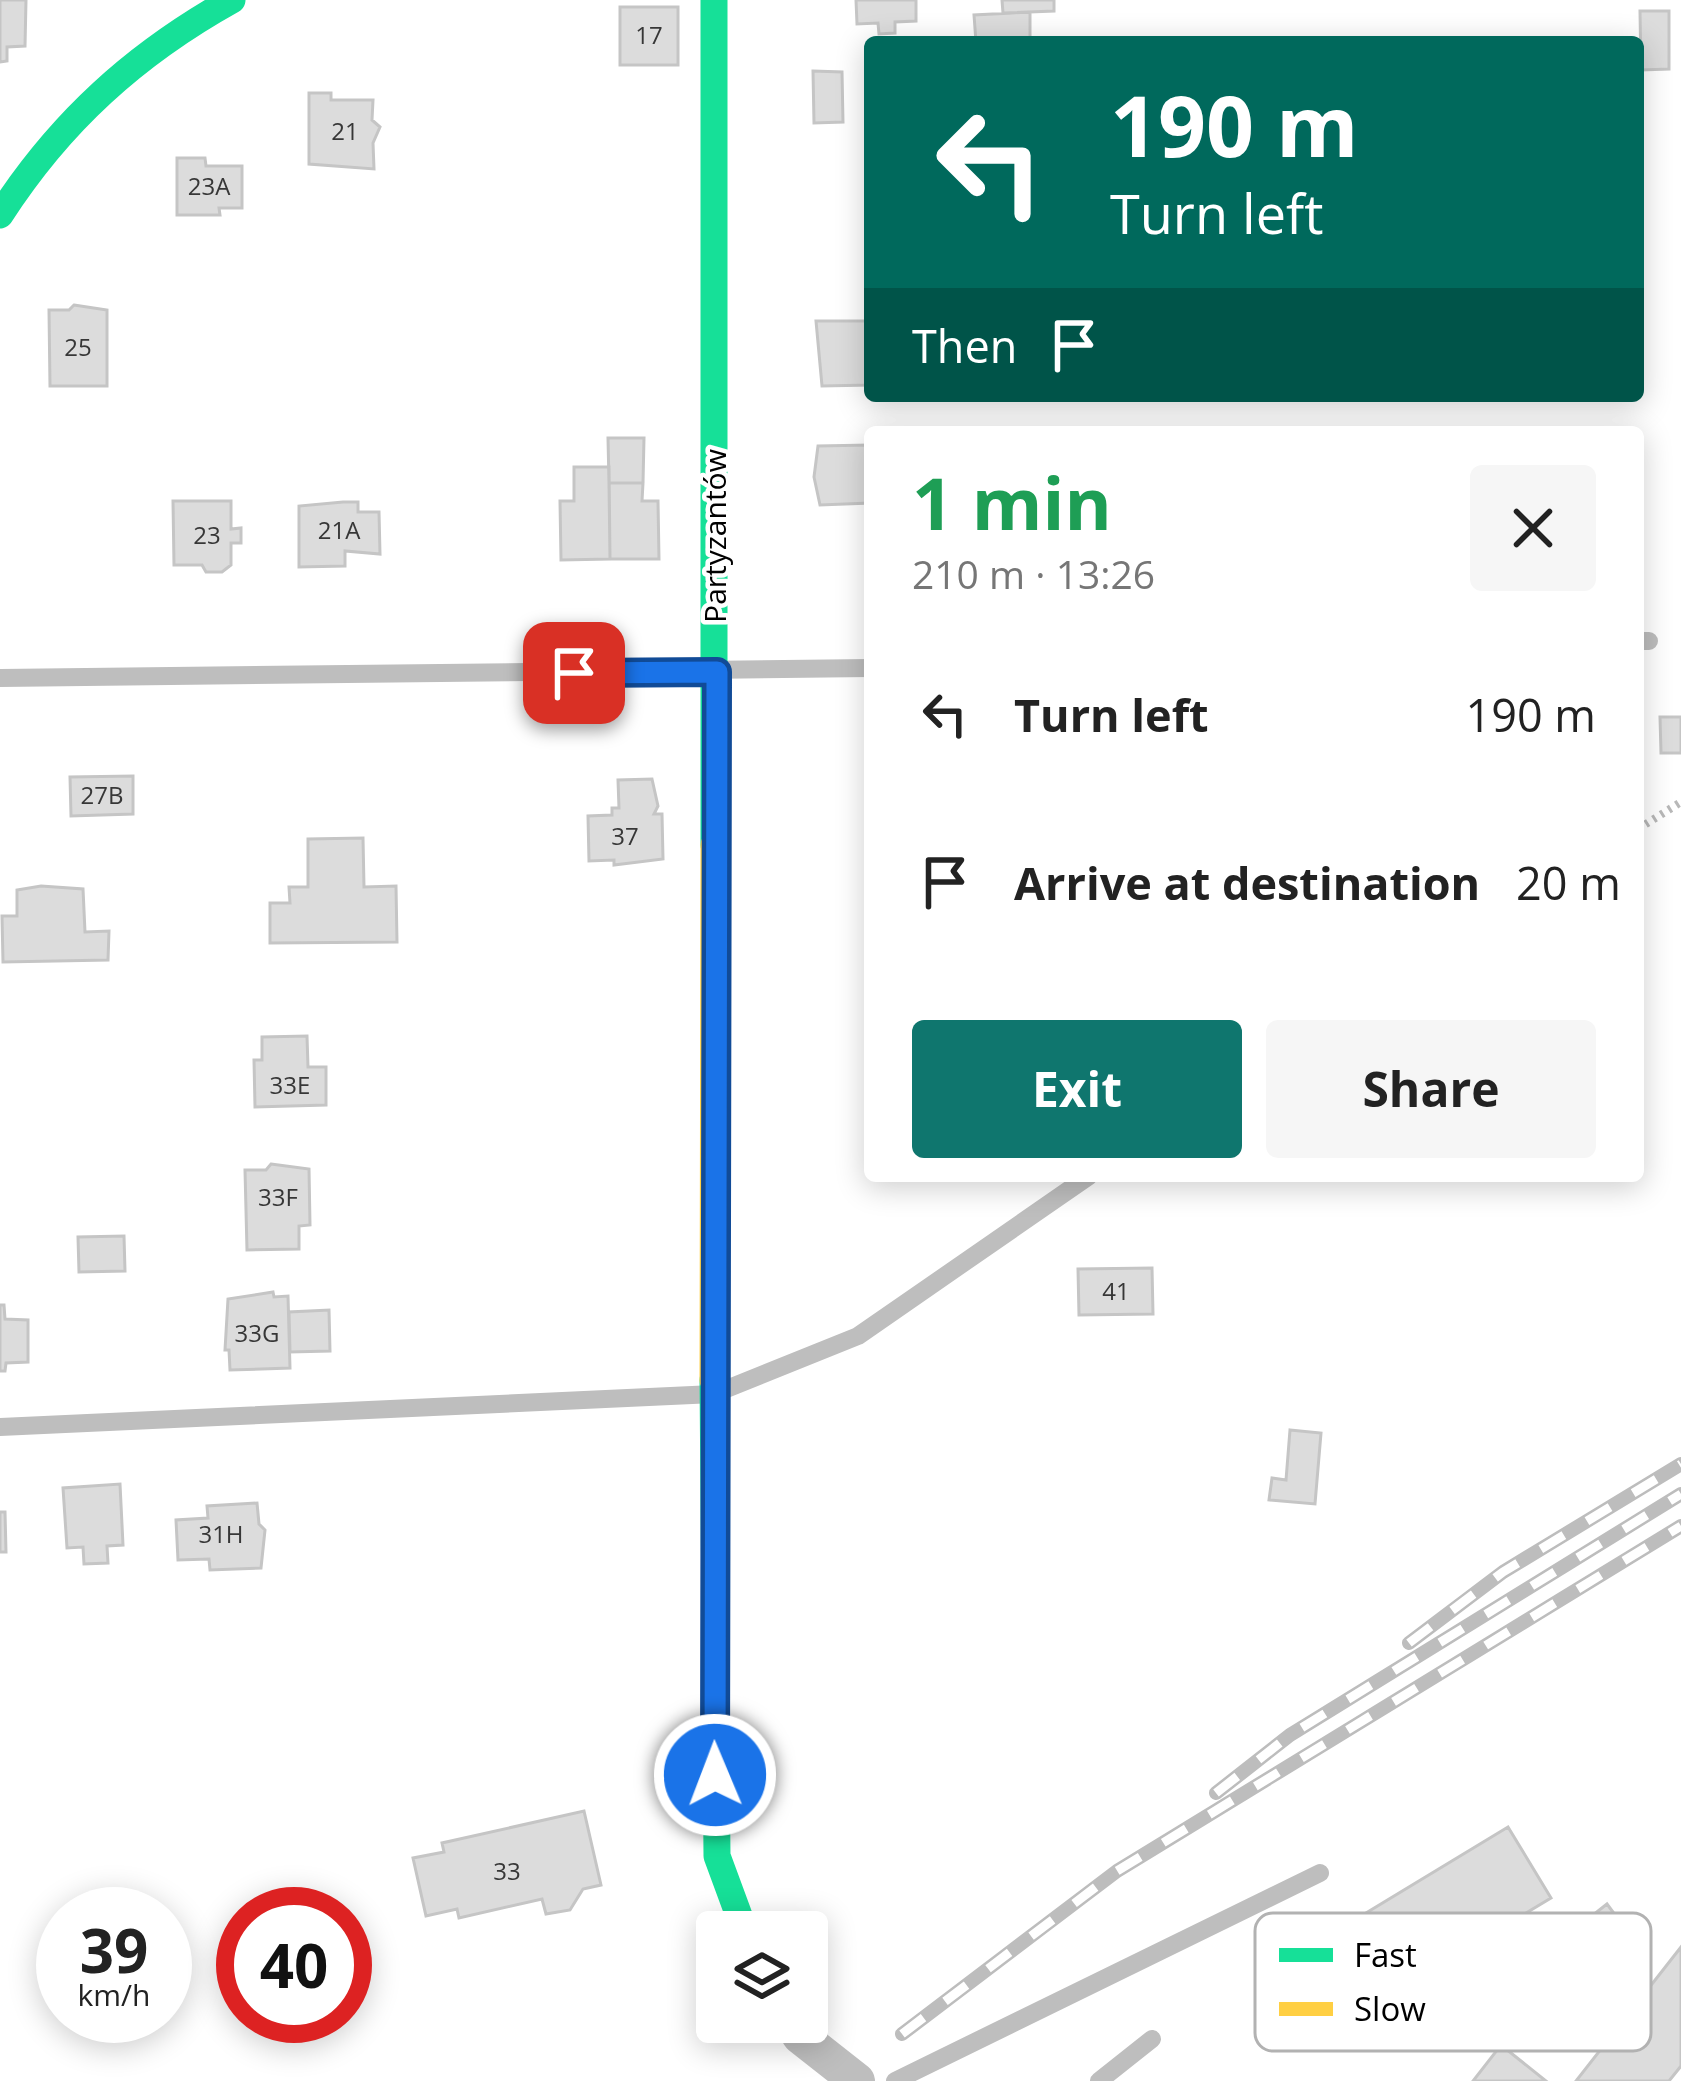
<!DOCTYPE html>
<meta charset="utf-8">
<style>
:root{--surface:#fff;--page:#f6f6f6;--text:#222;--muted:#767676;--accent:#0f766e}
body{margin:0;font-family:"Open Sans",sans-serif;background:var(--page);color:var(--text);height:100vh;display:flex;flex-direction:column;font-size:45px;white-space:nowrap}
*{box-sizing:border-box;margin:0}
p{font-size:39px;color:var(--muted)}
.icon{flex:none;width:66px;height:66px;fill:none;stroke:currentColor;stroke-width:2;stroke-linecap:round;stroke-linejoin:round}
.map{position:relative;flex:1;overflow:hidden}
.side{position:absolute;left:864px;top:426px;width:780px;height:756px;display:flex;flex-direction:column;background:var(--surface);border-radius:12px;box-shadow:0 6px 30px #0003}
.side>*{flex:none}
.top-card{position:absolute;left:864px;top:36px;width:780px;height:366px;border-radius:12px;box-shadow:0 6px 30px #0003;background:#00695c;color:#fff;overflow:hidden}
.buttons{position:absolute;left:696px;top:1911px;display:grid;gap:24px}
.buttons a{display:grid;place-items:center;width:132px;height:132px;border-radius:12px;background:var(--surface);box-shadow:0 6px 30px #0003;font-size:60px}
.speed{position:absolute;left:36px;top:1887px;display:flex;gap:24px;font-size:60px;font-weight:700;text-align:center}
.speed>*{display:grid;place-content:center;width:156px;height:156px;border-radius:50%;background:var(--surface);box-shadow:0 6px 30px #0003;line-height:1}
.speed small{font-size:30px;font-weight:400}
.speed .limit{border:18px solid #d22;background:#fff;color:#111}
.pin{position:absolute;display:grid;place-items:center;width:102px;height:102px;color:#fff;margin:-51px;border-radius:24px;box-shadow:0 6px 18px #0006}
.me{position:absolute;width:132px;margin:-66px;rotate:359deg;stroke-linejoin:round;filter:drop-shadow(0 0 9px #0008)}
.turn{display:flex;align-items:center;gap:42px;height:252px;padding:0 48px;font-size:54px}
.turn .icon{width:156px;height:156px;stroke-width:2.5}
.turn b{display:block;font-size:84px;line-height:102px}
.then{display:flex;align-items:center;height:114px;padding:0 48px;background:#0003;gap:24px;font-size:45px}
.round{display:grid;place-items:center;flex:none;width:126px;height:126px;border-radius:12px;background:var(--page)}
.head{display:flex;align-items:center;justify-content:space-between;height:204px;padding:0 48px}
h1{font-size:72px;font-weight:700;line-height:90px;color:#1e9e55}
.action{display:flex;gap:24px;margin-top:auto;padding:24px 48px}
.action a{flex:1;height:138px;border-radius:12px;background:var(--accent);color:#fff;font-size:48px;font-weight:700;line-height:138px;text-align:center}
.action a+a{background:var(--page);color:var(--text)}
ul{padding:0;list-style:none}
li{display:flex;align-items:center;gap:36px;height:168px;padding:0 48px}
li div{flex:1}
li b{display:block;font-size:45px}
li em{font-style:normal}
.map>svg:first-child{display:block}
</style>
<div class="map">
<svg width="1681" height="2081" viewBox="0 0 1681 2081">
<rect width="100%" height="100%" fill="#fff"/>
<path fill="#dcdcdc" stroke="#c5c5c5" stroke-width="3" d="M0 0H26L25 46 7 47V61L0 62Z
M856 0H916V21L895 22V33L879 34 878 23 857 24Z
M1002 0H1054V11L1003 13Z
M620 7H678V65H620Z
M1640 11H1669V69L1641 70Z
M1030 12V42H976L974 15Z
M813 71 842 72 843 122 814 123Z
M309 93H331V100H373L372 120 380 127 373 143 374 169 309 164Z
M177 158H205L206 166H242V208H219L220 215H177Z
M74 305 107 310V386H50L49 310H69Z
M816 321H870V385L822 386Z
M608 438H644L643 483H609Z
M869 445 870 503 820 505 814 477 818 446Z
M574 467H609L610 559 561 560 560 501H574Z
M609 483H643L642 501H658L659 559H610Z
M173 501H231V529L241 528V543H231V565L222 572H206L202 565H174Z
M343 502H358V512H379L380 554 345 551V566L299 567V506Z
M1660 717H1681V753H1661Z
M133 776V814L71 816 70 777Z
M652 779 658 806 654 814H662L663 859 614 865V860L589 861 588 816 612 815V808H619L618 780Z
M363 838 364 887 396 886 397 942 270 943V903H290L289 887H308V839Z
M41 886 83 889 85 932 109 931 108 960 3 962 2 916H17V890Z
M307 1036 308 1067H326V1105L255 1107 254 1060H262V1037Z
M271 1164 309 1169 310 1225 299 1226V1249L247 1250 245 1170H266Z
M124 1236 125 1271 79 1272 78 1237Z
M1152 1268 1153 1314 1079 1315 1078 1269Z
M273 1292 274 1297 288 1296 290 1368 230 1370 229 1350H225L228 1299Z
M0 1305H4L5 1319 28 1320V1362L6 1363 5 1371H0Z
M329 1310 330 1351 290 1352 289 1312Z
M1290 1430 1321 1433 1315 1504 1269 1500 1272 1478 1286 1480Z
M120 1484 123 1545 107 1546 108 1563 84 1564 83 1547 67 1548 63 1488Z
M257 1503 259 1524 265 1530 261 1568 210 1570 209 1559 178 1560 176 1520 208 1518 207 1506Z
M0 1512H5L6 1552H0Z
M584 1811 601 1885 583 1889 570 1910 546 1914 542 1899 459 1918 457 1909 426 1916 413 1858 444 1852 442 1843Z
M1508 1827 1551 1898 1475 1944 1466 1930 1400 1970 1366 1913Z
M1607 1904 1630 1935 1601 1957 1579 1926Z
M1681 1947V2066L1669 2081H1576Z
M1501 2045 1546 2081H1473Z"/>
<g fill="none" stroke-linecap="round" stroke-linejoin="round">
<path stroke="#b8b8b8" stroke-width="8" stroke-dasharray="3 6" stroke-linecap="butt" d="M1638 829 1681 802"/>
<path stroke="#bebebe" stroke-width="18" d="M1638 641H1649
M0 678 870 668
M0 1427 714 1394 858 1336 1089 1176
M895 2081 1320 1873
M1099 2081 1152 2039"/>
<path stroke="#bebebe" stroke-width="36" d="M791 2022 800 2036 857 2081"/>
<path stroke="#16e098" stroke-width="27" d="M0 215C60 122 135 54 232 0
M714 845V0
M713 1380 717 1856 745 1932"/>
<path stroke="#ffcf43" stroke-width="27" d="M713 1380 714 845"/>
<g stroke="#bdbdbd" stroke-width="14">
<path id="rail" d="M1409 1643 1503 1572 1681 1464
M1216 1793 1290 1735 1681 1494
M902 2034 1117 1871 1681 1526"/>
</g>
<use href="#rail" stroke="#fff" stroke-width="9" stroke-dasharray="27" stroke-linecap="butt"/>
</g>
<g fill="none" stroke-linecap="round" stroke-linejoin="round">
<g stroke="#114b97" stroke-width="30">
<path id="route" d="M574 673 717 672 715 1775"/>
</g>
<use href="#route" stroke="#1a73e8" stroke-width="21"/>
</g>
<g text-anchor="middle" stroke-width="9" stroke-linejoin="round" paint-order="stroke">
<g font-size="24" fill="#373737">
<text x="649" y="44">17</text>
<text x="345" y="140">21</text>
<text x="209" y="195">23A</text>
<text x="78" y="356">25</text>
<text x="339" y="539">21A</text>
<text x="207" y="544">23</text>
<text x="102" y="804">27B</text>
<text x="625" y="845">37</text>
<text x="290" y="1094">33E</text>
<text x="278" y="1206">33F</text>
<text x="1116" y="1300">41</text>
<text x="257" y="1342">33G</text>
<text x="221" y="1543">31H</text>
<text x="507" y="1880">33</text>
</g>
<g font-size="30" fill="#000" stroke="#fff">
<text transform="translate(716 536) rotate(-90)" y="10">Partyzantów</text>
</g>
</g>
<rect x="1255" y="1913" width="396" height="138" rx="18" fill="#fff" stroke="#b2b2b2" stroke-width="3"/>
<rect x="1279" y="1948" width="54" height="14" fill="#16e098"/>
<rect x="1279" y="2002" width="54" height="14" fill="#ffcf43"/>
<g font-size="33" fill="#000">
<text x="1354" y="1967">Fast</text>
<text x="1354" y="2021">Slow</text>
</g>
</svg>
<div class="buttons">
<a><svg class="icon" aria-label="layers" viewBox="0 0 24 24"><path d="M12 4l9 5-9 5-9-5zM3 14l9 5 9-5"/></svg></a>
</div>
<div class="speed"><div>39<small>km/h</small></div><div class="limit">40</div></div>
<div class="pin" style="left:574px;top:673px;background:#d93025"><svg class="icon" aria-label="arrive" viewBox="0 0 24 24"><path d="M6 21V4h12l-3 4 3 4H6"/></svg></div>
<svg class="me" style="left:715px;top:1775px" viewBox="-20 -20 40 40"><circle r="17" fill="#1a73e8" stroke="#fff" stroke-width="3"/><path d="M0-11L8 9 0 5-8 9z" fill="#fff"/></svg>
<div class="top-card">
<div class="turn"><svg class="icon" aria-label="left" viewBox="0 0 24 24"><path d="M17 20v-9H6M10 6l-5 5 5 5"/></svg><div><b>190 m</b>Turn left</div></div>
<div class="then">Then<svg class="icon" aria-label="arrive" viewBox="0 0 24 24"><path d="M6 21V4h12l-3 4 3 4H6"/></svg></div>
</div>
<section class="side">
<div class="head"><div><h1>1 min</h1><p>210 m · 13:26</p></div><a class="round"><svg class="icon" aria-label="close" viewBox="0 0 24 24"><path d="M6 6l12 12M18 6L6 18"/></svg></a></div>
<ul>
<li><svg class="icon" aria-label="left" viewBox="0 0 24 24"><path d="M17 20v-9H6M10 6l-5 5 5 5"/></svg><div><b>Turn left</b></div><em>190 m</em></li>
<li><svg class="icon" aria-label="arrive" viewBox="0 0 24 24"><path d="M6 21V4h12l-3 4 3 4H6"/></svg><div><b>Arrive at destination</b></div><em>20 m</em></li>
</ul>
<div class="action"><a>Exit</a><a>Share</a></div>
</section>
</div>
